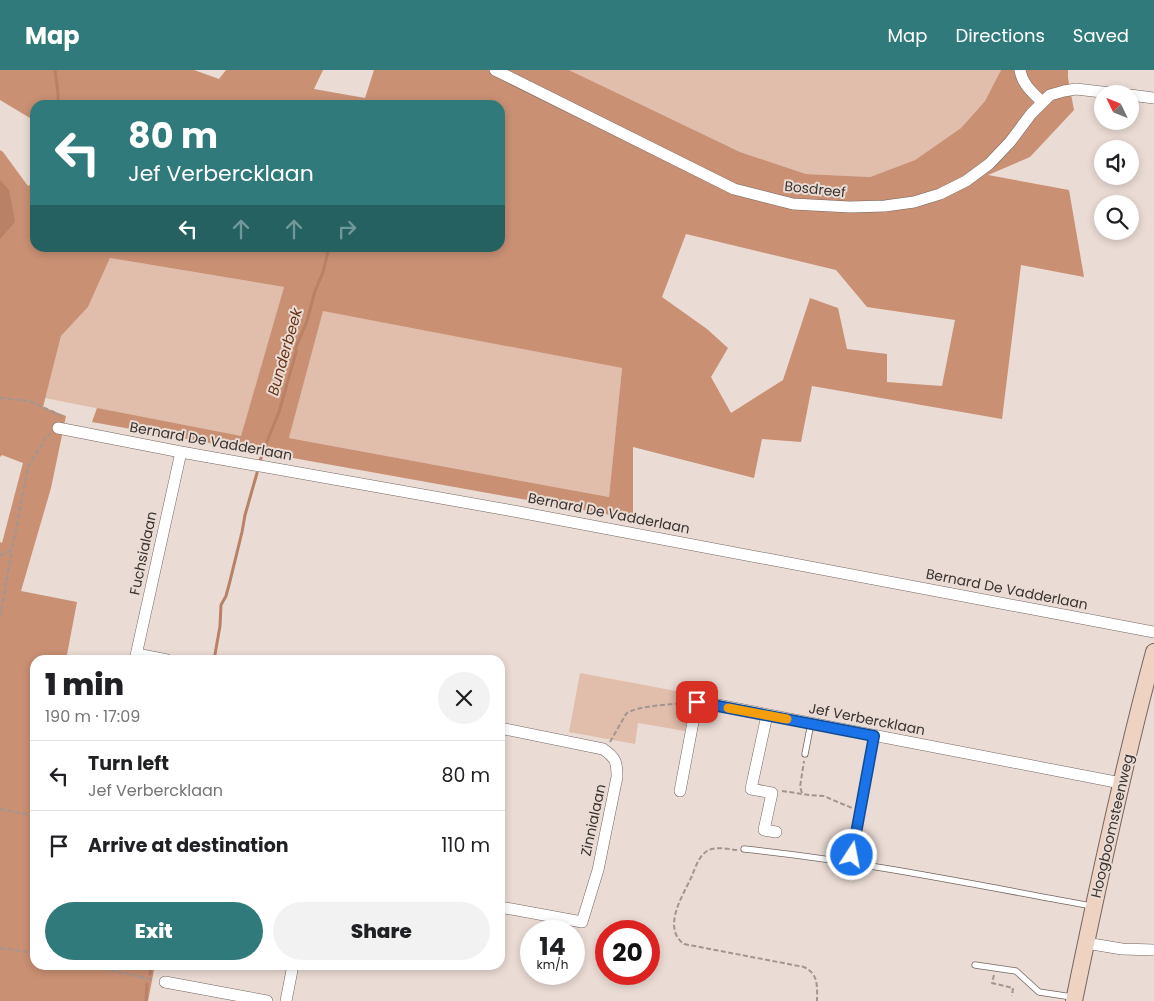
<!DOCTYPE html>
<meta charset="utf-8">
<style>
:root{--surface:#fff;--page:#f2f2f2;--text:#202124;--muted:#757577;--line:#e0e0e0;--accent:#307a7b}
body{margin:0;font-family:Poppins,sans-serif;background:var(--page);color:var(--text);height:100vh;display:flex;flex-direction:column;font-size:19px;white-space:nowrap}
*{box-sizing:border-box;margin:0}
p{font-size:16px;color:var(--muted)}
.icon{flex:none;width:28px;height:28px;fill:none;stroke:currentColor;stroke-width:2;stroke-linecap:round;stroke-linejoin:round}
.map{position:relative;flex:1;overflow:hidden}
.panel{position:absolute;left:30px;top:585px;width:475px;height:315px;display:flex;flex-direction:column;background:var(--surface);border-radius:15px;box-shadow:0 2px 8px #0003}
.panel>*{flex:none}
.guide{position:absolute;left:30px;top:30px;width:475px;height:152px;border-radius:15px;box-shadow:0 2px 8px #0003;background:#307a7b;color:#fff;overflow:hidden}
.needle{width:32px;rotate:313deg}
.tools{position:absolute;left:1094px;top:15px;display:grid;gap:10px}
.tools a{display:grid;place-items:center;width:45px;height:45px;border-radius:50%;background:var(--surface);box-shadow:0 2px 8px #0003;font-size:25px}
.speed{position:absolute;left:520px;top:850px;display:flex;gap:10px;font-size:25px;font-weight:700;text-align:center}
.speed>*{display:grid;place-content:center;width:65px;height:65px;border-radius:50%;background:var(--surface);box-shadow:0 2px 8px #0003;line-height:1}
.speed small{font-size:12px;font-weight:400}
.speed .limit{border:8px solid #d22;background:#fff;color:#111}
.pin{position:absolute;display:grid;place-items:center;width:42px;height:42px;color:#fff;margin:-21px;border-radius:10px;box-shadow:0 2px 8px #0006}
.me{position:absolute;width:55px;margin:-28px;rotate:11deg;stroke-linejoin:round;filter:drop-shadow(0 0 4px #0008)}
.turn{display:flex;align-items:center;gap:18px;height:105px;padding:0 15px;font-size:22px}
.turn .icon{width:65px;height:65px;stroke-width:2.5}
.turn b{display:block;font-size:35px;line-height:42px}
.lanes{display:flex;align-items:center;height:48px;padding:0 15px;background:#0003;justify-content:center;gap:25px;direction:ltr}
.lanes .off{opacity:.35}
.round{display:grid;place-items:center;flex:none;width:52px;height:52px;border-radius:26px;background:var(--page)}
.head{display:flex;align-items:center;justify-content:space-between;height:85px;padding:0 15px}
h1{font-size:30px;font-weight:800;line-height:38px}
.button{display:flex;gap:10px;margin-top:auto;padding:10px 15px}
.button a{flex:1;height:58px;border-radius:30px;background:var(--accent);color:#fff;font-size:20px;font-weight:800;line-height:58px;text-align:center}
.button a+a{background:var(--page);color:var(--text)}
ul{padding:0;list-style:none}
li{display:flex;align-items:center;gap:15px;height:70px;padding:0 15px;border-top:1px solid var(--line)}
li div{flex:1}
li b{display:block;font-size:19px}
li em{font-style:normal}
header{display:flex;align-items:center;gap:30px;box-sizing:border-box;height:70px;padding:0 25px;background:var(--accent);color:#fff}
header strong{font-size:24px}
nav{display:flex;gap:28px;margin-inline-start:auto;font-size:18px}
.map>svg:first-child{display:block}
</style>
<header>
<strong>Map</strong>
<nav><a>Map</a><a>Directions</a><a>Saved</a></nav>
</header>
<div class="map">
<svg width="1154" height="931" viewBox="0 0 1154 931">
<rect width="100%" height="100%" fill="#eadbd4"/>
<path fill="#e1bdab" d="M569 0H1001L985 31 961 58 915 90 870 107 806 104 740 82Z
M110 188 284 217 241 367 45 328 61 266 88 237Z
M323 240 622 298 609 427 289 368Z
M580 603 692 624 685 661 638 653 635 674 569 662Z"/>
<path fill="#c99074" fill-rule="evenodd" d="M0 0H194L219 9 226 0H323L314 19 365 28 374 0H569L740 82 806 104 870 107 915 90 961 58 985 31 1001 0H1068V8L1074 40 1030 87 988 105 1069 120 1084 207 1021 195 1002 349 812 316 801 372 762 369 754 408 633 377V449L92 352 97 338 241 366 284 217 110 188 88 237 61 266 43 337 66 346 51 418 21 521 77 532 66 590H35V895H155L148 931H0V472L2 473 23 393 2 385 0 387V80L3 82 28 116 35 112V178H500V35H35V51L0 30ZM686 164 836 200 867 237 955 250 942 316 887 312V284L847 279 838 238 810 228 783 310 731 343 711 307 728 278 707 259 662 227ZM323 241 622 298 609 427 289 368Z"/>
<path fill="#b98166" d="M0 110 9 120 15 152 0 169Z"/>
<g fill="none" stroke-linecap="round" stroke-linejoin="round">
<path stroke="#b98166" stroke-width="3" d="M55 0 58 23V35
M260 391 268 369 279 342 296 282V277L307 251 315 221 323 202 329 178
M214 590 220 556 221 535 226 526 230 511 242 462 245 445 257 403
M150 904 151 895
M146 931 147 914"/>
<g stroke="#746660" stroke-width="7">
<path id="lane" d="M805 684 811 653
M744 779C861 791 976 815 1092 836
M852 785 874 665
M975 895 1016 901 1039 922 1072 927"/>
</g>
<g stroke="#746660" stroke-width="12">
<path id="street" d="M495 0 734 119 793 134 850 137 885 136 914 132 940 124 966 111 989 94 1010 72 1031 44 1050 25 1064 21 1076 19 1119 24
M1020 0C1022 14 1032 22 1042 32
M1130 25 1154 28
M58 358 181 382 519 442 1154 562
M137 584 167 590
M135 590 181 382
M767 645 751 719 772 723 764 760 776 762
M500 658 603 679C616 688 617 692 617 707L598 800 582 852 500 837
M680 721 697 631 1121 713
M1086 873 1122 879 1154 880
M165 912 267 931
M286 931 293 895"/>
</g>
<g stroke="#746660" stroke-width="18">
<path id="secondary" d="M1074 931C1098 814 1123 697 1154 582"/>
</g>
<path stroke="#a29691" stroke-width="2" stroke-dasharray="5 2.5" stroke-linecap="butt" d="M0 328 29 331 56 343 62 347
M0 485 12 480 28 397 46 367 50 364
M0 547 12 480
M610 672 626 644C634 636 674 634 687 633
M782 721 809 725 824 726 833 730 852 738
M802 723 800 717 804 691
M0 739 35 746
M737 780C728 779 715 776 707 781 698 787 695 799 691 808 682 827 662 858 684 874L804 897C819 904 817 917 817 931
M0 878 35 883
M88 895 154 910
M994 905 992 913 1013 918 1012 926"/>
<use href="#lane" stroke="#fff" stroke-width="5.5"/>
<use href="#street" stroke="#fff" stroke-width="11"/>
<use href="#secondary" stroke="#eed3c3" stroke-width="16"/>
</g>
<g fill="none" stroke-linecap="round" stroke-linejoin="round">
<g stroke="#114b97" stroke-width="12">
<path id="route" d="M697 632 874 666 852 785"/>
</g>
<use href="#route" stroke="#1a73e8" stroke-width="9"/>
<path stroke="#f59e0b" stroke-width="9" d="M728 638 787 649"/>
</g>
<g text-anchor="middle" stroke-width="4" stroke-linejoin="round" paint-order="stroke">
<g font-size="14" fill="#393330" stroke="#eadbd4">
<text transform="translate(815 119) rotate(6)" y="5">Bosdreef</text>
<text transform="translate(211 371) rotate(10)" y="5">Bernard De Vadderlaan</text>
<text transform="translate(609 443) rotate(11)" y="5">Bernard De Vadderlaan</text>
<text transform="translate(143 483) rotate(-78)" y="5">Fuchsialaan</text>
<text transform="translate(1007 519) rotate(11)" y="5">Bernard De Vadderlaan</text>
<text transform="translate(867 649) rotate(11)" y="5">Jef Verbercklaan</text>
<text transform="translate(593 750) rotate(-78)" y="5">Zinnialaan</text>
<text transform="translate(1112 756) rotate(-77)" y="5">Hoogboomsteenweg</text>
</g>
<g font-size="15" font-style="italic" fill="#683314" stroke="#eadbd4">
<text transform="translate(285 282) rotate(-74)" y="5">Bunderbeek</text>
</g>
</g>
</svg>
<div class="tools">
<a><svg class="needle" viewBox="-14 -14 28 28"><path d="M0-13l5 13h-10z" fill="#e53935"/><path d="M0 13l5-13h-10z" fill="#757577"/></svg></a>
<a><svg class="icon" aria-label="sound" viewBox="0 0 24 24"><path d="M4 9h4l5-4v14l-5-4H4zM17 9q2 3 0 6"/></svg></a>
<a><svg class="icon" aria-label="search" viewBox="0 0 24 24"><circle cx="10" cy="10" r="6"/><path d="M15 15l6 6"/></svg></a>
</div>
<div class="speed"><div>14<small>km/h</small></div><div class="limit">20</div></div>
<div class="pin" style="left:697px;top:632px;background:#d93025"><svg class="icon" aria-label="arrive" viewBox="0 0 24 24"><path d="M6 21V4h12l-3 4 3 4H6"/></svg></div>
<svg class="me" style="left:852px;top:785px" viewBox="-20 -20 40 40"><circle r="17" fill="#1a73e8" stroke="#fff" stroke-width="3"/><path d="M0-11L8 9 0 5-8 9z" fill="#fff"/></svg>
<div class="guide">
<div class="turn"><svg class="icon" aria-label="left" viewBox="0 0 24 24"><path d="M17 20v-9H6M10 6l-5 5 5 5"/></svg><div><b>80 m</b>Jef Verbercklaan</div></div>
<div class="lanes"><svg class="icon" aria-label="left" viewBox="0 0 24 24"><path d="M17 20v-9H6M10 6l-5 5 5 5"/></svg><svg class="icon off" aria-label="ahead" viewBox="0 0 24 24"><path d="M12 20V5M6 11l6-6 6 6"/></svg><svg class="icon off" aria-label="ahead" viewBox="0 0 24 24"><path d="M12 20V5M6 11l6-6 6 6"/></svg><svg class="icon off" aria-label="right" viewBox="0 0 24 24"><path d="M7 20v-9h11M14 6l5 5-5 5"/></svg></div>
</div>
<section class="panel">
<div class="head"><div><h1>1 min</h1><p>190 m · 17:09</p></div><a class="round"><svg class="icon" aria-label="close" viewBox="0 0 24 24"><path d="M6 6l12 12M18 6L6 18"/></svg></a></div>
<ul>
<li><svg class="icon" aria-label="left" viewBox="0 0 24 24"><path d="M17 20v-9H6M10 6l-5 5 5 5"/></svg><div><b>Turn left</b><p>Jef Verbercklaan</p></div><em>80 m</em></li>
<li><svg class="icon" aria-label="arrive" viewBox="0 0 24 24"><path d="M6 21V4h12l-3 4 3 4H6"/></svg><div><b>Arrive at destination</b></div><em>110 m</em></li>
</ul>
<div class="button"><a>Exit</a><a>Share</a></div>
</section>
</div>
